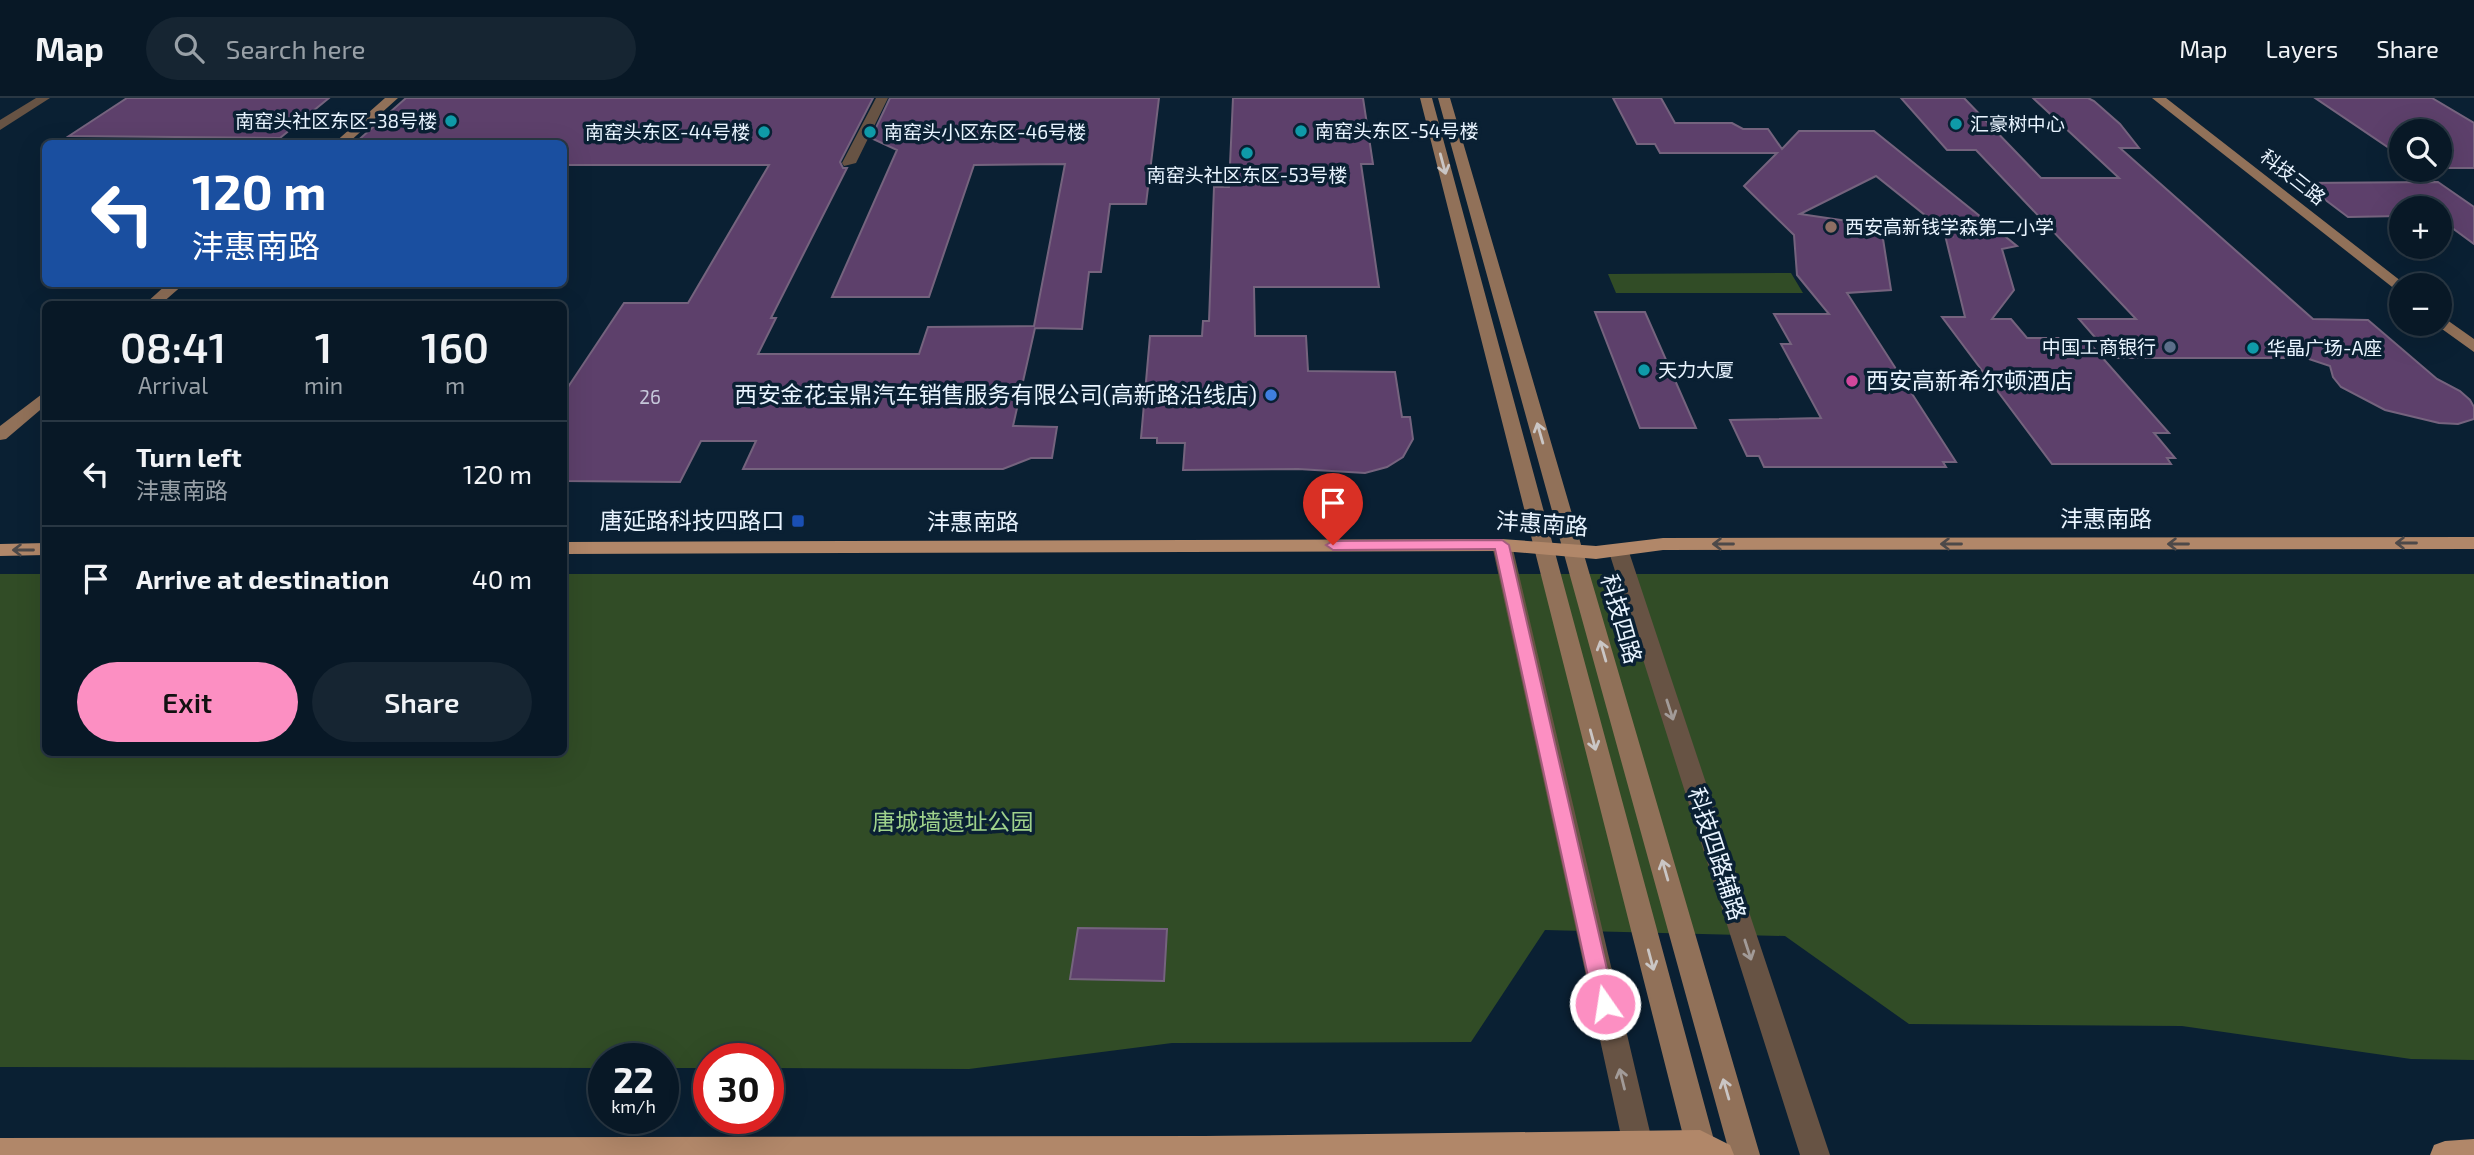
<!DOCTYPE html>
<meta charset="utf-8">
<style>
:root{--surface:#081826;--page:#162532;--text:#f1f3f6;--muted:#98a0a7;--line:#293743;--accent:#fc8fc2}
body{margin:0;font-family:"Exo 2","Noto Sans SC",sans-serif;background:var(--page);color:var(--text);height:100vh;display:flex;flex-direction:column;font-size:26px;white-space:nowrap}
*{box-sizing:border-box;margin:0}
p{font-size:23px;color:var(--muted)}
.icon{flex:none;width:38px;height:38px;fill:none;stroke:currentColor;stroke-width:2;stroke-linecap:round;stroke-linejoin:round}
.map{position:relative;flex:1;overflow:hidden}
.details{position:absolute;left:42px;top:203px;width:525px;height:455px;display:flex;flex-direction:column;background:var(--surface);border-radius:10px;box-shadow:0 7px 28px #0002,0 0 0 2px var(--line)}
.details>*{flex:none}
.banner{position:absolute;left:42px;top:42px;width:525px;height:147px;border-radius:10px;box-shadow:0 7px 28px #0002,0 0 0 2px var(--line);background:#1a4fa0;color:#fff;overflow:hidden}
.controls{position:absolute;left:2389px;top:21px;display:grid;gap:14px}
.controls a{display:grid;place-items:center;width:63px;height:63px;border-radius:50%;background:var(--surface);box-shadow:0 7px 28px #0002,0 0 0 2px var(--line);font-size:35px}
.speed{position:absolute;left:588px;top:945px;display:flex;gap:14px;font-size:35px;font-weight:700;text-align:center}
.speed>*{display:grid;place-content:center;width:91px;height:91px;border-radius:50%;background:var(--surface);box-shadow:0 7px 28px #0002,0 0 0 2px var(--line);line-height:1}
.speed small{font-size:18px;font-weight:400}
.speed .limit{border:10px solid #d22;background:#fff;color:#111}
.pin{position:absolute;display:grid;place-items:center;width:60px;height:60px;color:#fff;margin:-72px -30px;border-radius:50% 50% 50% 0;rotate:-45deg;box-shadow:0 0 7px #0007}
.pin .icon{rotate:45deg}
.me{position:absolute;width:77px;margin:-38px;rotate:347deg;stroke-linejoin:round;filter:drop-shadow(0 0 5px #0008)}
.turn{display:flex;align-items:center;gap:24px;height:147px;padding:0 35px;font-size:32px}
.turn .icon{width:91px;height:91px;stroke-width:2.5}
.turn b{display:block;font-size:49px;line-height:60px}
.eta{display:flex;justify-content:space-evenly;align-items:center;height:119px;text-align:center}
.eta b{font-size:42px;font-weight:600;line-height:49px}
.cta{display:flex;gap:14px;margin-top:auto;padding:14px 35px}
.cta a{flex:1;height:80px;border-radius:42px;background:var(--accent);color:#111;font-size:28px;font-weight:600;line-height:80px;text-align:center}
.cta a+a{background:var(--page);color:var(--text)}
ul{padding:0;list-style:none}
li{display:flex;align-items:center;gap:21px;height:105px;padding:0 35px;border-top:2px solid var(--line)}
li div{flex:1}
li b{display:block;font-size:26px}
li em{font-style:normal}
header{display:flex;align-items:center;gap:42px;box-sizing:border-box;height:98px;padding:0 35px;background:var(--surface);border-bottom:2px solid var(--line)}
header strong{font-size:33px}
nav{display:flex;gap:38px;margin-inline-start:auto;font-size:24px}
.search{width:490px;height:63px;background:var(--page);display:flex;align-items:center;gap:18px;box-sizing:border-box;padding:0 24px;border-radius:38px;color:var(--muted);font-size:26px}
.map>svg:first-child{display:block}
</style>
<header>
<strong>Map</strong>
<div class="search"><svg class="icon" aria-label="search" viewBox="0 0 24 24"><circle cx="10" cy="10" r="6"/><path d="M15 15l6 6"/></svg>Search here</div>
<nav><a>Map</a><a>Layers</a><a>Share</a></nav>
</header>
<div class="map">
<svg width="2474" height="1057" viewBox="0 0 2474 1057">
<rect width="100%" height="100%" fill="#0a2033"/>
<path fill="#314c26" d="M1791 175 1803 195H1616L1608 176Z
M0 476H45L46 654H564V476H2474V962L2411 961 2182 928 1909 926 1785 838 1545 832 1471 944 1172 945 969 971 768 970V961H709V970H663V961H604V970L0 969Z"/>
<path fill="#5d406b" stroke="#75637e" stroke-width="2" d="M127 0H329L280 40 69 38Z
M406 0H873L840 64 843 70H847L771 220H776L758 256H919L928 229 1034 228 1065 66 974 67 929 199H832L897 52 871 40 890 0H1159L1146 106H1110L1101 174H1089L1082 231 1035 230 1013 328 1057 329 1052 360H1031L1003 371H743L756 343H701L680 384 564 383V295L624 205H688L769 67H564V46H354Z
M1233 0H1363L1373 66H1361L1379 189H1254L1255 238H1306L1308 273 1395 274 1402 319H1410L1413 341 1403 359 1387 369 1365 375 1298 371 1183 372 1185 345H1157V340H1141L1150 238H1202L1203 223H1209L1214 89H1229Z
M1613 0H1661L1675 25H1732L1743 31H1768L1782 51 1799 33H1874L2017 148 2002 151 2014 192 1992 221H2011L2027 240H2085L2169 335H2154L2175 360H2167L2171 366H2052L1942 219H1965L1945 137 1951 138 1876 78 1800 116 1881 128 1891 192 1847 195 1956 364H1943L1946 369H1764L1759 358H1747L1730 322 1821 320 1781 246H1791L1774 216H1829L1797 177 1794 137 1744 88 1777 55H1660L1655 46H1637Z
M1901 0H1964L2041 80H2119L2033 0H2088L2094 3 2120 26 2139 50H2120L2313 221 2368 222 2437 281 2460 293 2470 302 2474 309V321L2458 326 2439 325 2385 312 2341 289 2333 279 2330 268 2306 260H2113L2079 221H2136L1976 52H1947Z
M2315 0H2432L2474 25V70H2440V33H2401V58Z
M2438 84 2474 109V146L2440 121V110H2401V118L2348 119 2303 85Z
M1595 214H1645L1696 330H1640Z
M1078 830 1167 831 1164 883 1070 881Z"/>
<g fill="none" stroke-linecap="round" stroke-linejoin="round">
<path fill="#675344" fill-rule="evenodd" d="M36 0H50L0 32V22Z
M876 0H888L856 65 844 68 842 65Z
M1502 441 1512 447 1653 1047 1649 1057H1627L1623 1047 1492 447Z
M1619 448 1629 454 1830 1057H1800L1609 454Z"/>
<path fill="#917159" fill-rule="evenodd" d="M385 0H398L347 46H333Z
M1420 0H1432L1718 1057H1688Z
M1438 0H1450L1760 1057H1730Z
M2152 0H2166L2406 187H2401V196Z
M167 186H184L161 206H145Z
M2440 217 2474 241V254L2435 226H2440Z
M46 293V307L6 341 0 342V328Z"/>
<path fill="#b18769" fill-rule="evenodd" d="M2474 439V451L1663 452 1596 461 1502 453 564 456V444L1502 441 1596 448 1663 440Z
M46 445V457L0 458V446Z
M1700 1032 1730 1047 1734 1057H0V1040L1205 1038Z
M2474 1041V1057H2430L2434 1047 2445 1043Z"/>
</g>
<defs><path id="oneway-shaft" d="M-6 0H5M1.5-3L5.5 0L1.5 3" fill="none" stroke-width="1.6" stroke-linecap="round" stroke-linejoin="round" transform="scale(1.75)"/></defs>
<g stroke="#cac6c5">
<use href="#oneway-shaft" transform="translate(1443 66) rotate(75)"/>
<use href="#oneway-shaft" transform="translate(1540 335) rotate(-106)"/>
<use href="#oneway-shaft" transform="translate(1603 553) rotate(-106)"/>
<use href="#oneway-shaft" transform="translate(1593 642) rotate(75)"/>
<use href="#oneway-shaft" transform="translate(1665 772) rotate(-106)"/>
<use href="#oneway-shaft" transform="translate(1651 862) rotate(75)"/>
<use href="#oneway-shaft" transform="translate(1726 991) rotate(-106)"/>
</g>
<g stroke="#4d4949">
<use href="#oneway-shaft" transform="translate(2406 445) rotate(180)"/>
<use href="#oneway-shaft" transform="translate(1723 446) rotate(180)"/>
<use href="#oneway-shaft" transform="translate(1951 446) rotate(180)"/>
<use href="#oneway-shaft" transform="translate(2178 446) rotate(180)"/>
<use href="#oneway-shaft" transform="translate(23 452) rotate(180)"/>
</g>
<g stroke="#a29b98">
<use href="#oneway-shaft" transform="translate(1670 612) rotate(72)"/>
<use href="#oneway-shaft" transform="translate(1748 852) rotate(72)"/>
<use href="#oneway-shaft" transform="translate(1622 981) rotate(-104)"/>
</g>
<path fill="#fc8fc2" stroke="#a45d7e" stroke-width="2" d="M1502 442 1509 447 1615 906 1612 913 1605 916 1597 913 1594 906 1495 451 1333 452 1326 447 1333 443Z"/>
<g fill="#0f9aa8" stroke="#0a2033" stroke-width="2.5">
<circle cx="451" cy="23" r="7"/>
<circle cx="1956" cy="26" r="7"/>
<circle cx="1301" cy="33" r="7"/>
<circle cx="764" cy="34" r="7"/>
<circle cx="870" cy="34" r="7"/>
<circle cx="1247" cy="55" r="7"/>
<circle cx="2253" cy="250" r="7"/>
<circle cx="1644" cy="272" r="7"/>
</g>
<circle fill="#8d6e63" stroke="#0a2033" stroke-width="2.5" cx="1831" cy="129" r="7"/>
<circle fill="#5c6f8a" stroke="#0a2033" stroke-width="2.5" cx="2170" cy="249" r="7"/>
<circle fill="#d1479c" stroke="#0a2033" stroke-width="2.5" cx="1852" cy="283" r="7"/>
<circle fill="#3f7fe0" stroke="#0a2033" stroke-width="2.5" cx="1271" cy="297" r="7"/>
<rect fill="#1a4fb4" stroke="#0a2033" stroke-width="2.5" x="791" y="416" width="14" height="14" rx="3.5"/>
<g text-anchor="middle" stroke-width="7" stroke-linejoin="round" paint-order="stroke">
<g font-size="19" fill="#e9f4ff" stroke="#0a2033" text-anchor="start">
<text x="437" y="30" text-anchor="end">南窑头社区东区-38号楼</text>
<text x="1970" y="33">汇豪树中心</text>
<text x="1315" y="40">南窑头东区-54号楼</text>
<text x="750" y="41" text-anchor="end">南窑头东区-44号楼</text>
<text x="884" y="41">南窑头小区东区-46号楼</text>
<text x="1247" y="84" text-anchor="middle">南窑头社区东区-53号楼</text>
<text x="1845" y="136">西安高新钱学森第二小学</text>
<text x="2156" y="256" text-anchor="end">中国工商银行</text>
<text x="2267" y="257">华晶广场-A座</text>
<text x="1658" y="279">天力大厦</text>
</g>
<g font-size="19" fill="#e9f4ff" stroke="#0a2033">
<text transform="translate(2293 79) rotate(38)" y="7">科技三路</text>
</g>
<g font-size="19" fill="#c6c7da">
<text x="650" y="306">26</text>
</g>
<g font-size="23" fill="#e9f4ff" stroke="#0a2033" text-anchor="end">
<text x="1866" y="291" text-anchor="start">西安高新希尔顿酒店</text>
<text x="1257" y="305">西安金花宝鼎汽车销售服务有限公司(高新路沿线店)</text>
<text x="784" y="431">唐延路科技四路口</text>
</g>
<g font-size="23" fill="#e9f4ff" stroke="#0a2033">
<text x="2106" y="429">沣惠南路</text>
<text x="973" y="432">沣惠南路</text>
<text transform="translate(1542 426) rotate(4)" y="8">沣惠南路</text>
<text transform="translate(1621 521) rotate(74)" y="8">科技四路</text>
<text transform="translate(1717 756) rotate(72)" y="8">科技四路辅路</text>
</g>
<g font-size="23" fill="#9fd28c" stroke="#0a2033">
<text x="953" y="732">唐城墙遗址公园</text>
</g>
</g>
</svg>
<div class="controls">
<a><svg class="icon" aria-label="search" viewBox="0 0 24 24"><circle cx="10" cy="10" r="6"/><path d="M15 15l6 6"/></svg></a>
<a>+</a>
<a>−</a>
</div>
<div class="speed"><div>22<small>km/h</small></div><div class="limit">30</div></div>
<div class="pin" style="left:1333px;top:447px;background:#d93025"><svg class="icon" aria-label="arrive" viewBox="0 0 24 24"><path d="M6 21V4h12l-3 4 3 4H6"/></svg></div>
<svg class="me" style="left:1605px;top:906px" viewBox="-20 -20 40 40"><circle r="17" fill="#fc8fc2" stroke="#fff" stroke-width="3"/><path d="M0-11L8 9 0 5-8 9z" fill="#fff"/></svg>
<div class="banner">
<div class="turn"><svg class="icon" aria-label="left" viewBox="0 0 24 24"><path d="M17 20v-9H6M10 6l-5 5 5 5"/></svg><div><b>120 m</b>沣惠南路</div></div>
</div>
<section class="details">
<div class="eta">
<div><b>08:41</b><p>Arrival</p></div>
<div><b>1</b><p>min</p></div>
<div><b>160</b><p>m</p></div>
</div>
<ul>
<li><svg class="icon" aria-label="left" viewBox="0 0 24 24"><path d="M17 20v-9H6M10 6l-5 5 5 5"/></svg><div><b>Turn left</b><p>沣惠南路</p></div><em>120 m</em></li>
<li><svg class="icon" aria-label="arrive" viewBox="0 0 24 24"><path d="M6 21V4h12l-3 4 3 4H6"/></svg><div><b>Arrive at destination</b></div><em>40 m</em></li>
</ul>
<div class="cta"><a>Exit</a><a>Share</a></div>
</section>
</div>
